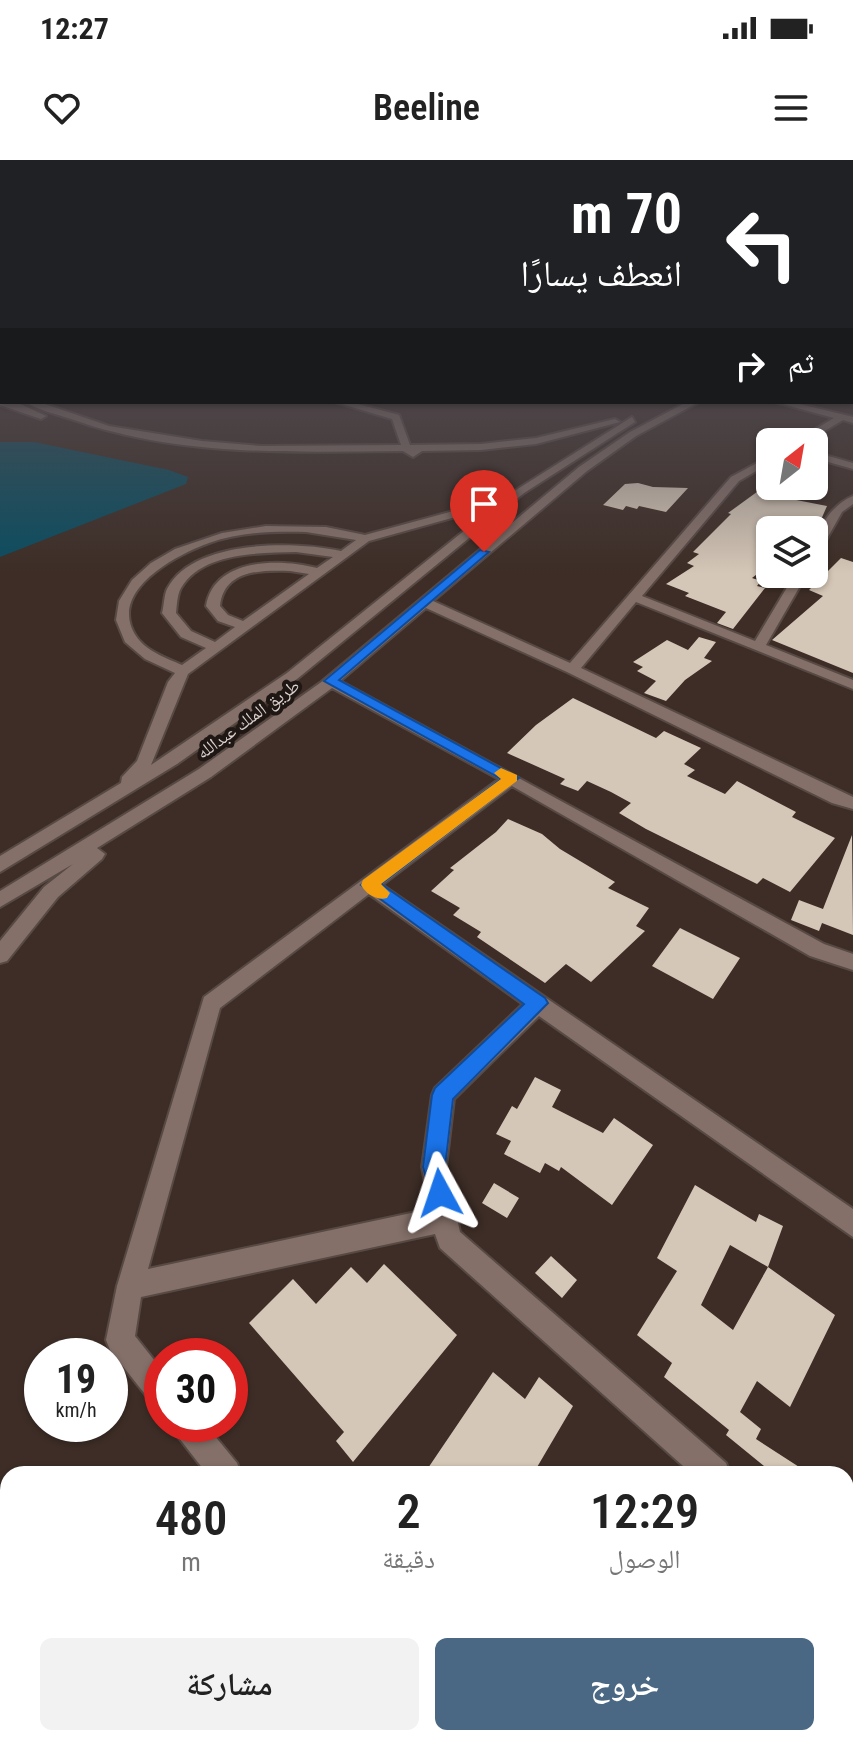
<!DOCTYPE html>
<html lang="ar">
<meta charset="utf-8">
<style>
:root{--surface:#fff;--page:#f2f2f2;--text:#222;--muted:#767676;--accent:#4a6883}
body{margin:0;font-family:"Roboto Condensed","Noto Naskh Arabic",sans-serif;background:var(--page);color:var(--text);direction:rtl;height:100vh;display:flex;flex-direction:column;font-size:30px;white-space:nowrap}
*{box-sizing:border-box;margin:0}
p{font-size:26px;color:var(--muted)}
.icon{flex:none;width:44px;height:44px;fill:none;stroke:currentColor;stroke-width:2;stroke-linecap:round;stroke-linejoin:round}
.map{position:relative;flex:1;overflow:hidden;direction:ltr}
.panel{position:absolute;left:0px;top:1306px;width:854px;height:280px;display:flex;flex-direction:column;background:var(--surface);border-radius:24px 24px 0 0;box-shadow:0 2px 6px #0004;direction:rtl}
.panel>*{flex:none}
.top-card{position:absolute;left:0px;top:0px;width:854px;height:244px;box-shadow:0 2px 6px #0004;direction:rtl;background:#202124;color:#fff;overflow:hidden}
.needle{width:52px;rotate:31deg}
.controls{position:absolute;left:756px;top:268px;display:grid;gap:16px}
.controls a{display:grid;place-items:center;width:72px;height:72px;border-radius:12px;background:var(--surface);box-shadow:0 2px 6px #0004;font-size:40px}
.speed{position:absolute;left:24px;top:1178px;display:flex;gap:16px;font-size:40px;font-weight:700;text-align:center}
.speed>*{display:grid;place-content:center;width:104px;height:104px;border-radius:50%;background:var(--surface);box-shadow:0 2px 6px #0004;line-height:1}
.speed small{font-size:20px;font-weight:400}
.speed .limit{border:12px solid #d22;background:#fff;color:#111}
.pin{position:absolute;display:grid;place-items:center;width:68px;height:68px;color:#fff;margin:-82px -34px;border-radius:50% 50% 50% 0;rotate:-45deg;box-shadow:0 0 8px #0007}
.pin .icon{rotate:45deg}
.me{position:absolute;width:88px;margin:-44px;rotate:355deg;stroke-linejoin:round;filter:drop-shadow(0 0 6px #0008)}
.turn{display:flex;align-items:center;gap:28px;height:168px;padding:0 40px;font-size:36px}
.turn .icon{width:104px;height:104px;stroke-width:2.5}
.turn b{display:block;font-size:56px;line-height:68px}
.then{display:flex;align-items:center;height:76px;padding:0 40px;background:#0003;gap:16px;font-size:30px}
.eta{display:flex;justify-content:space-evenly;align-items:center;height:136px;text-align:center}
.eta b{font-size:48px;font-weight:600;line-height:56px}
.action{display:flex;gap:16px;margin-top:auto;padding:16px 40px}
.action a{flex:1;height:92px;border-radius:12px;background:var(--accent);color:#fff;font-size:32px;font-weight:600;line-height:92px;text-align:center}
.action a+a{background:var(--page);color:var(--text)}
.status{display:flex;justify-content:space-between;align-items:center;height:56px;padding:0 40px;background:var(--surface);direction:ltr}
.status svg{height:22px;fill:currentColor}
header{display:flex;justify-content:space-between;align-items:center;height:104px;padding:0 40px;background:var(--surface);font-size:36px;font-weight:600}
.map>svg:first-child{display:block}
</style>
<div class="status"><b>12:27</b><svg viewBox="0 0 49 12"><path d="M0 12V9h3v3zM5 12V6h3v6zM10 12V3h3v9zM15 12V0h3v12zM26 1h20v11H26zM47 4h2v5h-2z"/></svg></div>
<header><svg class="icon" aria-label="menu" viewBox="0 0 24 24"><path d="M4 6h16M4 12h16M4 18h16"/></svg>Beeline<svg class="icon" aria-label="heart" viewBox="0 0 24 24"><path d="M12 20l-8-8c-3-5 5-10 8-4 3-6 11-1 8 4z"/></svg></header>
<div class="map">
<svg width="853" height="1586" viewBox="0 0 853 1586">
<rect width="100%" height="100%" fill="#3d2d26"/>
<path fill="#0a4d60" d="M0 282H34L169 310 188 317 186 324 0 397Z"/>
<path fill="#d5c7b7" d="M638 323 653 327 688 328 666 352 639 346 637 349 626 346 623 350 603 345 625 324Z
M761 329 789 336 786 338 827 346 820 362 811 360 801 370H770V404L752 418 761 421 757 426 765 428 733 469 717 463 726 452 685 436 689 433 666 424 694 406 687 403 699 394 693 392 731 354 728 353Z
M841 398 853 402V513L772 480 823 436 809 430Z
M699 477 716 482 704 498 712 501 685 520 666 541 644 533 656 521 637 511 643 507 633 502 667 480 688 490Z
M573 538 656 578 664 571 701 588 684 604 695 610 687 616 725 634 737 621 796 652 792 657 835 678 790 732 763 718 757 724 646 669 619 653 631 643 611 632 587 621 578 631 560 624 565 619 507 593 536 565Z
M508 659 542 674 560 689 615 722 608 728 649 748 636 766 645 771 591 822 566 804 545 823 477 777 481 772 453 755 460 748 431 731 454 710 450 708 496 672Z
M852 675 853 775 822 763 819 771 791 760 799 740 823 749Z
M680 768 740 798 713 839 652 806Z
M535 917 561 930 552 947 603 973 614 958 653 985 612 1045 561 1007 559 1011 545 1003 540 1013 504 994 511 981 496 974 512 946 517 949Z
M494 1023 519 1038 507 1058 482 1043Z
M695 1025 756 1062 759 1054 783 1066 768 1107 730 1085 701 1145 733 1170 768 1107 835 1155 790 1247 757 1221 740 1252 761 1269 756 1279 810 1314H761L764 1306 726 1275 729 1270 664 1217 672 1203 637 1175 677 1111 657 1098Z
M551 1096 577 1120 562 1138 535 1113Z
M384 1104 457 1175 353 1302 336 1281 344 1272 249 1163 293 1119 316 1144 351 1107 367 1123Z
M493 1212 525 1239 539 1217 573 1246 533 1314H424Z"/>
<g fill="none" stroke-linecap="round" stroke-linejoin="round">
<g stroke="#574944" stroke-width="4">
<path id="minor" d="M0 192H2V196H0Z
M852 202H853V206H852Z
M0 239 16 242 46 256 41 259 0 245Z
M25 242H39L109 266 202 281 261 286 401 285 392 259 335 242H350L399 255 410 285 481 284 536 278 615 259 620 262 536 284 481 290 422 291 413 297 403 291C292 292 177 297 71 259 56 254 38 250 25 242Z
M687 242H699L636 276 587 311 433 441 570 503 731 317 770 296V303L739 321 642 436 755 481 795 414H807L766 485 853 520V529L636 442 581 508 853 637V649L832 643 567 512 426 448 340 521 824 784 853 794V810L810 796 512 626 382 725 853 1049V1077L539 856 454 939 446 1007 460 1072 726 1303 730 1314H692L440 1088 435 1074 141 1137 135 1176 162 1210V1247L152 1243 110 1190 106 1180 117 1126 204 837 499 619 332 528 211 617 97 688 105 694 102 699 58 737 7 801 0 803V781L44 727 73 704 0 747V731L199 609 320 523 579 307 630 272ZM369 734 523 844 435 928 432 935 422 1007 430 1049 148 1109 220 848Z
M775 242H791L845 255 853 257V263L843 260 806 282H794L834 258Z
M632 257 635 262 524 333 297 519 177 604 0 712V696L121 623 122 617 137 601 168 522 175 513 145 499 125 482 116 460 119 441 132 420 151 403 175 389 222 373 266 366 326 367 365 375 505 337ZM495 346 287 513 151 605 188 514 369 381ZM306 372 356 380 341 391C294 381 193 379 167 429 164 435 164 446 162 453L181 477 206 488 182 505C166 498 146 491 136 476 107 431 176 395 209 383 240 372 274 371 306 372ZM296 392 333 397 317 408C279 398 214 398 206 446L218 461 235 467 215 482 191 471 176 453C177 445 177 435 181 428 202 392 259 393 296 392ZM290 411 309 414 243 461 228 455 220 446C224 410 260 410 290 411Z
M814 292 853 303V309L814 298Z
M853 336V344L842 352 820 391 814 395C814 371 831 345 853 336Z
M171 1264H205L237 1303 241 1314H207L176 1274Z
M853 1368V1411L846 1414V1371Z
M414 1578H454L457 1586H417Z
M738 1578H775L772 1586H735Z"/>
</g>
<use href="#minor" fill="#847069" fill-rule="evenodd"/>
</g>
<linearGradient id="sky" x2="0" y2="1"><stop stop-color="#221915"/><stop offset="0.46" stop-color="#514c52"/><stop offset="1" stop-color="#514c52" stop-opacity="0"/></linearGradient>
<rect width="853" height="414" fill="url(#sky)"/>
<path fill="#1a73e8" stroke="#114b97" stroke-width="2" d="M480 390 489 392 339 520 519 618 381 724 545 838 548 843 453 939 445 1007 451 1033 448 1041 440 1044 432 1041 423 1007 432 935 435 928 524 844 361 725 501 619 324 521Z"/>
<path fill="#f59e0b" d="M501 608 517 615V621L381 724 390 733 387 738C377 741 366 734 361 725L363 720 501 619 494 613Z"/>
<g text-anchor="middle" stroke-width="8" stroke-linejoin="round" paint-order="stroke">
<g font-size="18" fill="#dbd0cc" stroke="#1e1714">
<text transform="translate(248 559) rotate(-36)" y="6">طريق الملك عبدالله</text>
</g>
</g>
</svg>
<div class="controls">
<a><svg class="needle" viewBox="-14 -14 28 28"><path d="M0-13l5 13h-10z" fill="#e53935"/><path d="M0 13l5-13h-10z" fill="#767676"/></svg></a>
<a><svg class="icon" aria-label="layers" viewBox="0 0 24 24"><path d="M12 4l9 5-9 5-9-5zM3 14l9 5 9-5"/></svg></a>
</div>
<div class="speed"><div>19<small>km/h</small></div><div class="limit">30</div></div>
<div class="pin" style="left:484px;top:392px;background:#d93025"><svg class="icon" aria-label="arrive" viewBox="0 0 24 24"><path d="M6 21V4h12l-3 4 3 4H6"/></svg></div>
<svg class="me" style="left:440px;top:1033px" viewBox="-20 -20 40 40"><path d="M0-17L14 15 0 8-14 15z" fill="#1a73e8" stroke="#fff" stroke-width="4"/></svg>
<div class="top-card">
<div class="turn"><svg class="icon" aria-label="left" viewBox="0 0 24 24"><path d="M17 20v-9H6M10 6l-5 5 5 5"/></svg><div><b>70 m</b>انعطف يسارًا</div></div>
<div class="then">ثم<svg class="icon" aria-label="right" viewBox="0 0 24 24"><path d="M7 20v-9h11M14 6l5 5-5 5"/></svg></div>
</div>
<section class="panel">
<div class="eta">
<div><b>12:29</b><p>الوصول</p></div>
<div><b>2</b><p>دقيقة</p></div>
<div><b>480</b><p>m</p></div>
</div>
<div class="action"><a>خروج</a><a>مشاركة</a></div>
</section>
</div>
